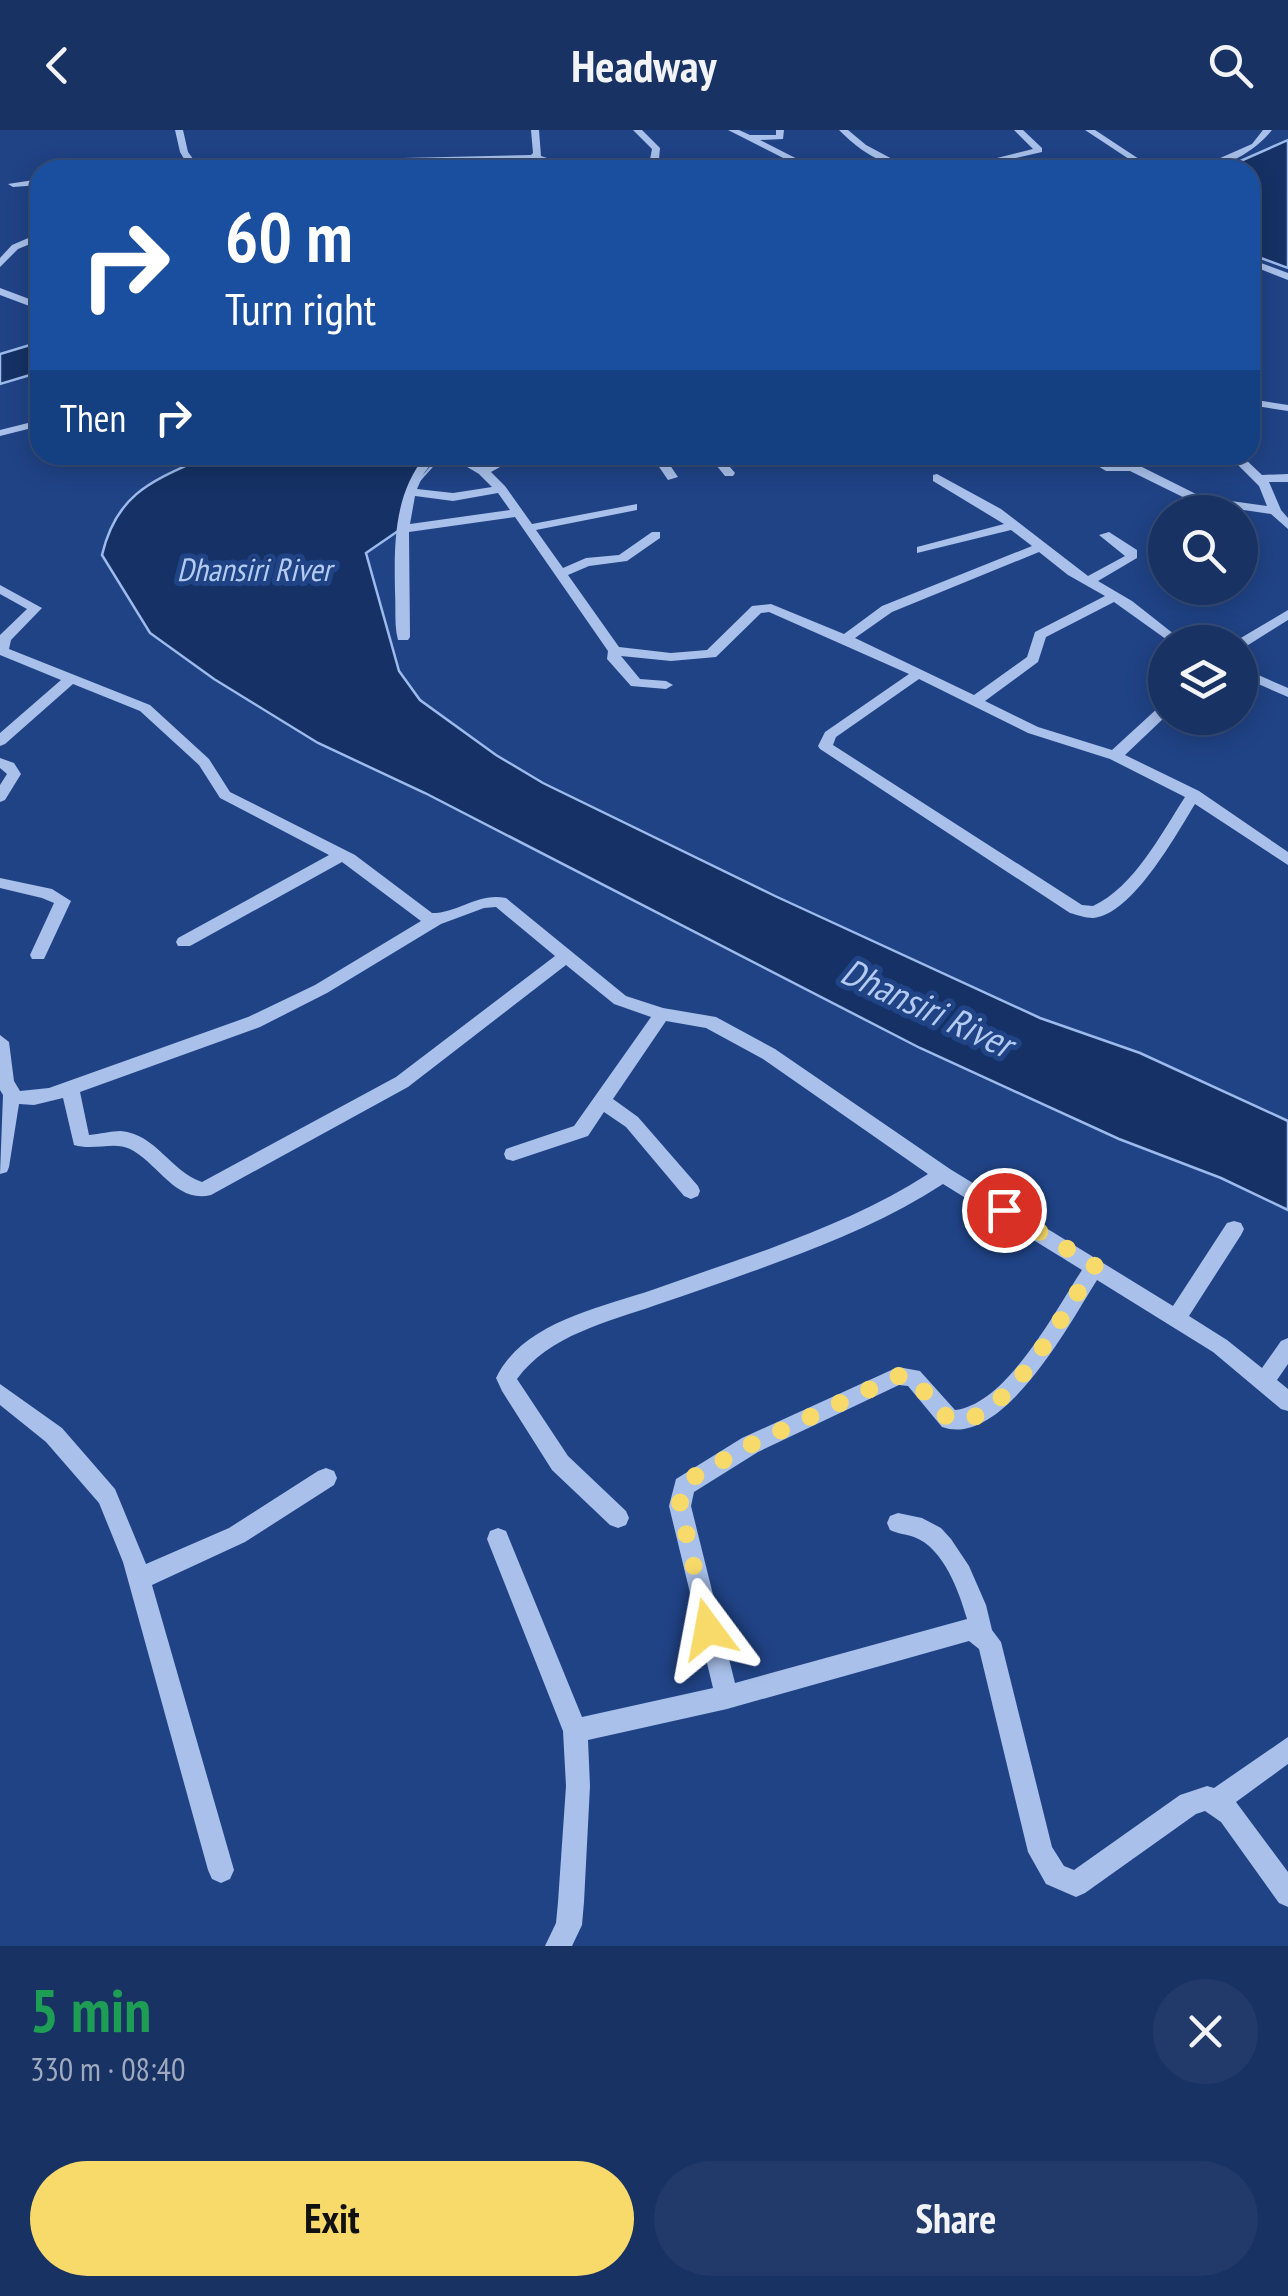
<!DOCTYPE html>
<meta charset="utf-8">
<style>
:root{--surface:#183264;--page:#213a6a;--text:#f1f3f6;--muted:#9faabf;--line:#364d78;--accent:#f7da69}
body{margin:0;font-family:"PT Sans Narrow",sans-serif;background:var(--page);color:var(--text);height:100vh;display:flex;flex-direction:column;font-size:38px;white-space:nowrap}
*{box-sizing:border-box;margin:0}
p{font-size:32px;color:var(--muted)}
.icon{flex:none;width:55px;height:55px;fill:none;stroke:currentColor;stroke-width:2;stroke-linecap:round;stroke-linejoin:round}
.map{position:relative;height:1816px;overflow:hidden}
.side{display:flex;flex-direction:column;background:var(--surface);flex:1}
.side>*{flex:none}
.banner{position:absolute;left:30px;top:30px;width:1230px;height:305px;border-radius:30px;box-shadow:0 5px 25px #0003,0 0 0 2px var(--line);background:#1a4fa0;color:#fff;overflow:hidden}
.tools{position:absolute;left:1148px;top:365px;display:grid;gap:20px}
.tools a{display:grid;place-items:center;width:110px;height:110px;border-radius:50%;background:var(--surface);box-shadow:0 5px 25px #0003,0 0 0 2px var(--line);font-size:50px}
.pin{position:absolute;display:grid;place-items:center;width:85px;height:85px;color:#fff;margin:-42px;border:5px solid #fff;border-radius:50%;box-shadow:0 2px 10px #0007}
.me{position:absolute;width:110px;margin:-55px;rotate:347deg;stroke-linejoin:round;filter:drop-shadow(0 0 8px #0008)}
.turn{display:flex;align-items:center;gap:35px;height:210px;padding:0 30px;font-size:45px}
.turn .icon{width:130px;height:130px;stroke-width:2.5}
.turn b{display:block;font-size:70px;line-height:85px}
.then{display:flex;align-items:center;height:95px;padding:0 30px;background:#0003;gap:20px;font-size:38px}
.round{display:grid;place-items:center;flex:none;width:105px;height:105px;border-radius:52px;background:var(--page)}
.summary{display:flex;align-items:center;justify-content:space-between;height:170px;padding:0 30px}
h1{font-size:60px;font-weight:700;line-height:75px;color:#1e9e55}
.primary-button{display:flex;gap:20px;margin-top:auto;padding:20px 30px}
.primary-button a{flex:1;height:115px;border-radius:60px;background:var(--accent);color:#111;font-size:40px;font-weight:700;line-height:115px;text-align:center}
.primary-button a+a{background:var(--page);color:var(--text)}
header{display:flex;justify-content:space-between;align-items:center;height:130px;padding:0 30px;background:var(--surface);font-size:45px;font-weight:700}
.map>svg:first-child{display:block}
</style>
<header><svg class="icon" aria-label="back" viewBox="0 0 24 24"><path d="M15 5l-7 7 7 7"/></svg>Headway<svg class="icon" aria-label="search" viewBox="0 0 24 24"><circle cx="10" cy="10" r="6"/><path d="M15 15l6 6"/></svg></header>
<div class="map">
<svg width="1288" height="1816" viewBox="0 0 1288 1816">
<rect width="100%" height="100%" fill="#204386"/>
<path fill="#153165" stroke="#9cbaeb" stroke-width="2.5" d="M1288 10V138L1250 124V40H1220Z
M40 212V242L0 254V224Z
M210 325H442L417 353 401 399 366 423 399 541 420 570 496 625 543 653 775 766 1040 888 1140 923 1288 991V1080L1221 1048 1119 1009 920 918 425 663 318 613 214 549 150 503 102 425C117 361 155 350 210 325Z"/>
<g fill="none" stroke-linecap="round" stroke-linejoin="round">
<path fill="#a8c0ea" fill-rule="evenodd" d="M175 0H183L188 22 196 33 531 25 533 23 531 0H539L541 26 553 30 560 40H550L547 34 536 30 114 40 119 37 187 34 180 22Z
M633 0H642L660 18 658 40H648L652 19Z
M728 0H739L750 5H776V0H784L783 9 760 10 819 40H807Z
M839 0H848L866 15 896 31C878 36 852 13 839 0Z
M1014 0H1023L1042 18V22L989 34V30L1033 19Z
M1085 0H1095L1142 31 1135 33Z
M1263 0H1272C1255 22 1222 40 1193 40L1252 14Z
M40 49V55L13 57 8 54Z
M40 103V110L18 119 0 137V128L12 115Z
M1250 129 1288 143V150L1250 135Z
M0 158 40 173V180L0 165Z
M1250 269 1288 275V281L1250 275Z
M40 290V296L0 306V300Z
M426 325H438L424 343 417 359 453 363 492 357 479 344 447 325H462L483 336 507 325H522L491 342 505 356 532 394 637 374V380L536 400 563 438 586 428 619 425 652 402H660V408L627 431 589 436 568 445 619 517 671 523 707 520 752 476 771 474 844 504 882 476 1032 416 1011 400 917 423V417L1004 394 933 351V345L937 344 1001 379 1088 446 1125 426 1099 405 1109 402 1137 420V428L1098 451 1132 471 1184 512H1170L1114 472 1046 507 1038 532 985 571 1038 597 1112 620 1160 576 1165 575V587L1125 625 1199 661 1288 722V735L1195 674C1176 705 1132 785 1093 788 1085 788 1078 785 1070 783L820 619 818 616 825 602 909 544 769 482 761 483 716 527 671 531 621 526 640 549 666 551 673 555 666 559 631 556 607 529 608 521 515 387 409 402 410 507 408 510H398C394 495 396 478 395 462 394 412 394 364 426 325ZM498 363 510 380 410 394 415 366 453 371ZM1039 422 1068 445 1105 466 1035 502 1027 527 974 565 855 508 892 482ZM919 549 1028 603 1110 629 1185 667C1161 704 1134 757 1093 776L1082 775 833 615 836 607Z
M638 325H663L678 347 668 350 653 328 626 336 620 332Z
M708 325H720L735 343 733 346H725Z
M1080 325H1095L1112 334H1136L1202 367 1267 376 1259 356 1228 325H1241L1262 345 1288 344V352H1269L1281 380 1288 388V399L1271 384 1195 373 1130 341H1106Z
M0 455 42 478 11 510 9 519 150 575 209 629 230 662 355 725 432 783C459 783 478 762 506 768L626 866 663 878 716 887 775 919 950 1039 1173 1176 1227 1093 1234 1091 1241 1093 1244 1099 1241 1105 1189 1186 1227 1210 1262 1238 1281 1211 1288 1208V1234L1277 1250 1288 1259V1281L1281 1279 1213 1222 1097 1150C1071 1191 1003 1319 942 1297L908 1256 899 1255 758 1322 694 1362 691 1376 735 1553 967 1489C959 1462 944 1418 914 1407 906 1404 898 1404 890 1400L887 1393 890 1386 898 1383 922 1388 941 1398 951 1409 969 1436 986 1475 992 1500 1001 1512 1052 1717 1064 1736 1074 1740 1180 1665 1207 1656 1214 1658 1288 1607V1634L1236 1672 1288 1742V1777L1279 1773 1221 1692 1205 1681 1196 1684 1085 1763 1076 1767 1046 1754 1028 1722 979 1519 969 1511 727 1579 588 1610 590 1656 584 1772 582 1795 572 1816H545L556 1793 558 1772 566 1656 563 1601 487 1409 490 1401 498 1398 506 1401 582 1587 713 1558 669 1376 676 1349 742 1308 898 1237 920 1241 955 1280C1007 1274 1055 1181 1082 1140L943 1054C892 1087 836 1111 778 1132 738 1147 697 1161 656 1175 608 1192 549 1205 517 1249L568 1326 626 1381 629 1388 626 1395 618 1398 610 1395 552 1340 502 1261 496 1248C522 1193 599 1178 652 1160 691 1146 730 1133 769 1119 824 1098 879 1076 928 1044L763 929 706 898 666 891 613 969 638 987 698 1056 700 1061 698 1066 691 1069 684 1066 626 997 604 982 588 1006 513 1031 506 1029 504 1024 506 1019 574 996 651 887 614 874 566 835 408 957 211 1065C176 1074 157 1032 130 1019 114 1011 94 1021 74 1015L63 968 34 975 19 974 9 1037 7 1042 0 1044 3 965 0 960V905L9 912 14 951 20 961 49 958 248 887 315 855 421 791 342 732 190 816H178L176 812 178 808 329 725 220 668 199 635 140 581 73 554 5 614 0 616V603L61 550 0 525V505L27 479 0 464ZM496 777 555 826 396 947 202 1052C171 1042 156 1004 121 1001 111 1001 100 1004 89 1005L80 962 260 897 327 863 441 794 484 778Z
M1288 480V490L1245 517 1240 518V512H1234Z
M1240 537 1288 558V567L1240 546Z
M0 628 14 633 21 644 5 670 0 672V655L7 644 0 638Z
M0 748 52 759 71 771 44 829H32L30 825 54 773 42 768 0 758Z
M0 1254 62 1298 115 1359 146 1434 229 1398 318 1341 326 1338 334 1341 337 1348 334 1355 245 1412 152 1455 234 1740 230 1749 221 1753 212 1749 208 1740 123 1432 99 1373 46 1312 0 1275Z"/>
</g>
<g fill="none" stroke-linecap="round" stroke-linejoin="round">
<path stroke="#f7da69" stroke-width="18" stroke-dasharray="0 32.4" d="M708 1499 680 1376V1364L692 1348 750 1315 898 1246 912 1247 944 1285 958 1292C1013 1284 1065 1179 1095 1136L1004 1080"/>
</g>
<g text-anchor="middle" stroke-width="10" stroke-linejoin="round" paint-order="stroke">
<g font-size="32" font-style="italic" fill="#b4cbf1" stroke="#204386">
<text x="254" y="451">Dhansiri River</text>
</g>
<g font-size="38" font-style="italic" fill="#b4cbf1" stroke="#204386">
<text transform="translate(927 878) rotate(25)" y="13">Dhansiri River</text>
</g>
</g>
</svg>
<div class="tools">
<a><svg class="icon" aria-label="search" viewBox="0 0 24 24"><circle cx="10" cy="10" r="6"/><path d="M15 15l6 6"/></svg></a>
<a><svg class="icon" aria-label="layers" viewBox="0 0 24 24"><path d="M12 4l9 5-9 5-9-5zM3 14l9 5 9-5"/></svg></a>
</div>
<div class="pin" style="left:1004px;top:1080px;background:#d93025"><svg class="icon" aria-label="arrive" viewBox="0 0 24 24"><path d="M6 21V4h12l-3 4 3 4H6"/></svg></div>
<svg class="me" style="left:708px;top:1499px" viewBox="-20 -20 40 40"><path d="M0-17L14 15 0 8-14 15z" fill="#f7da69" stroke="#fff" stroke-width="4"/></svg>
<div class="banner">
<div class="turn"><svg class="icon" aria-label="right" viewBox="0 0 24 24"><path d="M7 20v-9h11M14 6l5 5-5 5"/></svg><div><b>60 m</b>Turn right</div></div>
<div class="then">Then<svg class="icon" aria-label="right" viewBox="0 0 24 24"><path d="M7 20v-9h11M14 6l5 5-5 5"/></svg></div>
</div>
</div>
<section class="side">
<div class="summary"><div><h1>5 min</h1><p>330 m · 08:40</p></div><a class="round"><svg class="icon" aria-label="close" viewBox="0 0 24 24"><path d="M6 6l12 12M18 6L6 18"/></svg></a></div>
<div class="primary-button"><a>Exit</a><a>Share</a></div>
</section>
